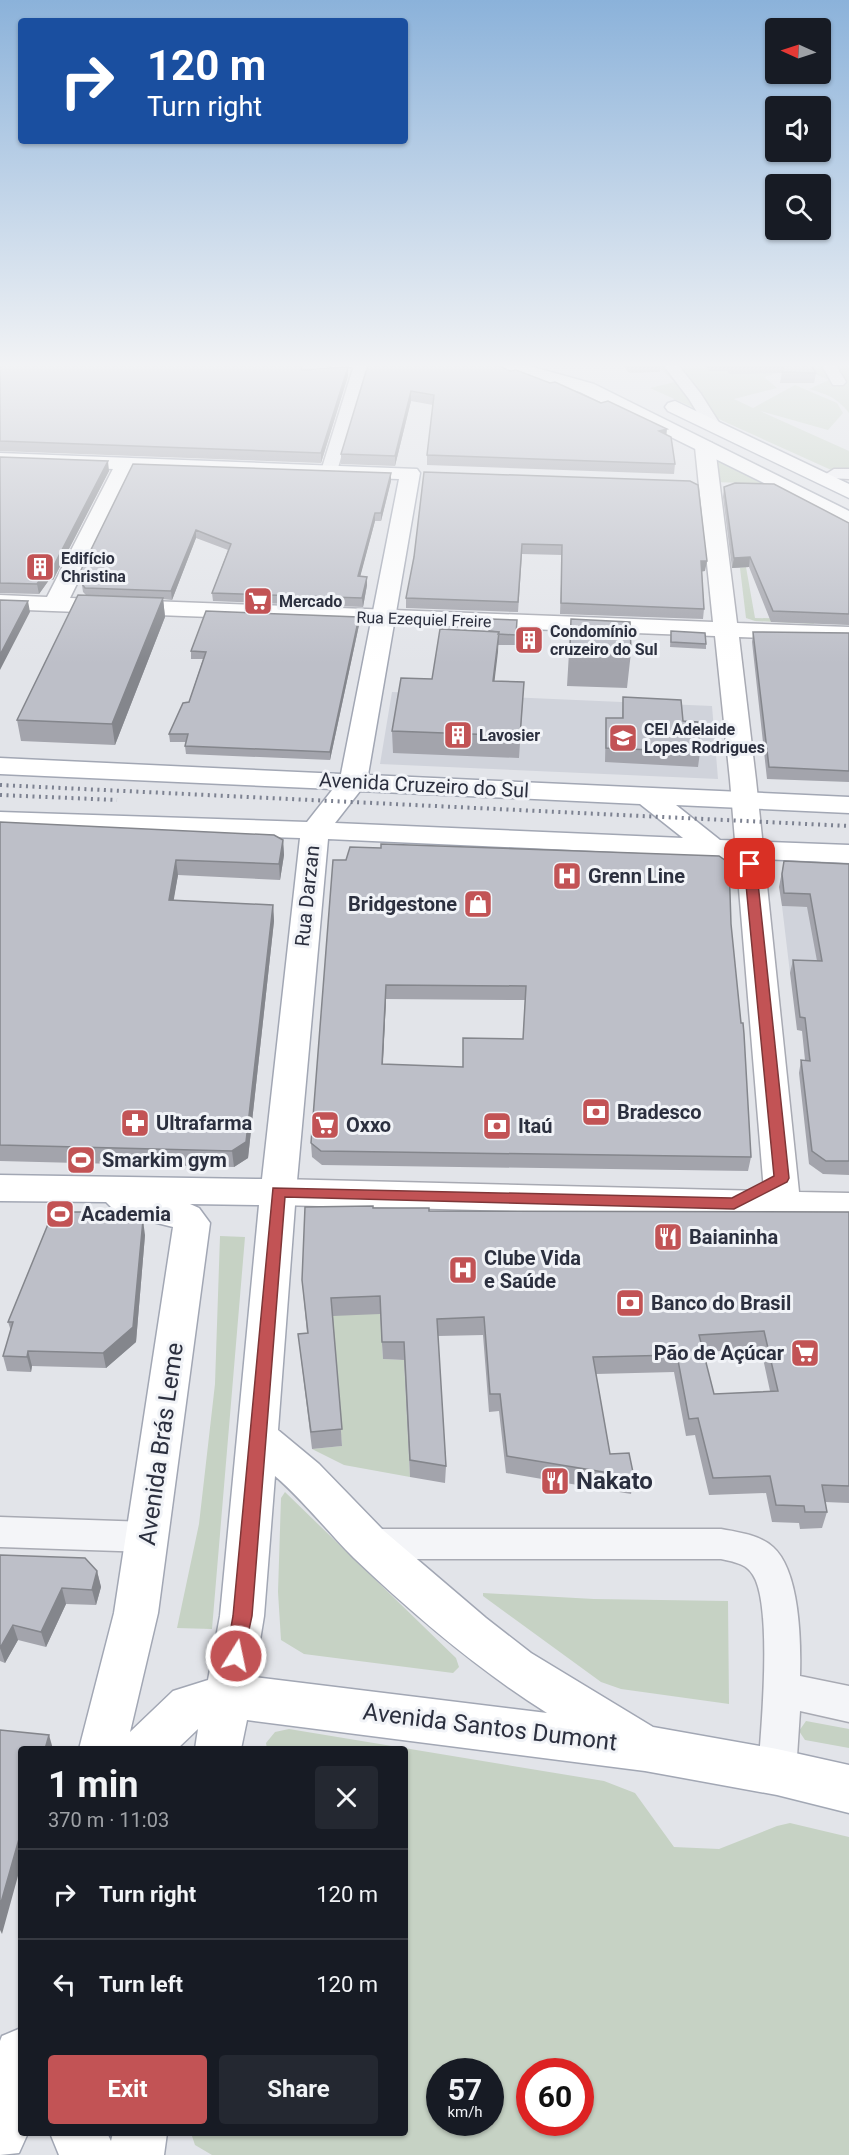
<!DOCTYPE html>
<meta charset="utf-8">
<style>
:root{--surface:#171b24;--page:#242831;--text:#f1f3f6;--muted:#9ea1a6;--line:#363941;--accent:#c25355}
body{margin:0;font-family:Roboto,sans-serif;background:var(--page);color:var(--text);height:100vh;display:flex;flex-direction:column;font-size:22px;white-space:nowrap}
*{box-sizing:border-box;margin:0}
p{font-size:20px;color:var(--muted)}
.icon{flex:none;width:33px;height:33px;fill:none;stroke:currentColor;stroke-width:2;stroke-linecap:round;stroke-linejoin:round}
.map{position:relative;flex:1;overflow:hidden}
.panel{position:absolute;left:18px;top:1746px;width:390px;height:390px;display:flex;flex-direction:column;background:var(--surface);border-radius:6px;box-shadow:0 2px 4px #0004}
.panel>*{flex:none}
.top-card{position:absolute;left:18px;top:18px;width:390px;height:126px;border-radius:6px;box-shadow:0 2px 4px #0004;background:#1a4fa0;color:#fff;overflow:hidden}
.needle{width:39px;rotate:273deg}
.buttons{position:absolute;left:765px;top:18px;display:grid;gap:12px}
.buttons a{display:grid;place-items:center;width:66px;height:66px;border-radius:6px;background:var(--surface);box-shadow:0 2px 4px #0004;font-size:30px}
.speed{position:absolute;left:426px;top:2058px;display:flex;gap:12px;font-size:30px;font-weight:700;text-align:center}
.speed>*{display:grid;place-content:center;width:78px;height:78px;border-radius:50%;background:var(--surface);box-shadow:0 2px 4px #0004;line-height:1}
.speed small{font-size:15px;font-weight:400}
.speed .limit{border:9px solid #d22;background:#fff;color:#111}
.pin{position:absolute;display:grid;place-items:center;width:51px;height:51px;color:#fff;margin:-26px;border-radius:12px;box-shadow:0 3px 9px #0006}
.me{position:absolute;width:66px;margin:-33px;rotate:10deg;stroke-linejoin:round;filter:drop-shadow(0 0 4px #0008)}
.turn{display:flex;align-items:center;gap:21px;height:126px;padding:0 30px;font-size:27px}
.turn .icon{width:78px;height:78px;stroke-width:2.5}
.turn b{display:block;font-size:42px;line-height:51px}
.round{display:grid;place-items:center;flex:none;width:63px;height:63px;border-radius:6px;background:var(--page)}
.overview{display:flex;align-items:center;justify-content:space-between;height:102px;padding:0 30px}
h1{font-size:36px;font-weight:700;line-height:45px}
.cta{display:flex;gap:12px;margin-top:auto;padding:12px 30px}
.cta a{flex:1;height:69px;border-radius:6px;background:var(--accent);color:#fff;font-size:24px;font-weight:700;line-height:69px;text-align:center}
.cta a+a{background:var(--page);color:var(--text)}
ul{padding:0;list-style:none}
li{display:flex;align-items:center;gap:18px;height:90px;padding:0 30px;border-top:2px solid var(--line)}
li div{flex:1}
li b{display:block;font-size:22px}
li em{font-style:normal}
.map>svg:first-child{display:block}
</style>
<div class="map">
<svg width="849" height="2155" viewBox="0 0 849 2155">
<rect width="100%" height="100%" fill="#e2e4e9"/>
<path fill="#d0d3db" d="M392 692 712 706 718 779 380 764Z
M782 906 849 909V975L790 973Z"/>
<path fill="#c6d2c4" fill-rule="evenodd" d="M653 362H778L761 363 774 374 764 377 777 388 734 399 753 408 795 385 837 403 843 413 828 430 760 411 849 451V478L650 388 675 382Z
M788 362H849V413C838 398 826 394 809 389L829 380Z
M709 450 775 484 714 482Z
M746 567 755 618 812 619 814 624 755 621 746 618 740 568Z
M220 1236 245 1237 212 1629 177 1628 199 1524 215 1384Z
M332 1301 380 1314 383 1359 404 1360 410 1477 344 1465 312 1449 342 1446 333 1348Z
M285 1492 456 1658 459 1667 453 1673 304 1654 281 1640 278 1592 281 1498Z
M483 1593 594 1599 728 1601 729 1704 621 1689 601 1682 483 1596Z
M806 1721 849 1729V1748L805 1740 799 1731Z
M289 1729 604 1781 635 1793 674 1847 719 1849 777 1826 790 1823 849 1837V2155H212L195 2145 191 2133H405V1749H267L266 1743 275 1732ZM440 2072H490V2122H440ZM530 2072H580V2122H530Z"/>
<g fill="none" stroke-linecap="round" stroke-linejoin="round">
<g stroke="#a8aab3" stroke-width="3">
<path id="street" d="M355 362 369 363 337 471 329 476 323 475 321 471Z
M661 362H676L701 394 720 424 718 427H706L689 399Z
M820 362H834L846 382 843 385H833Z
M834 469H849V479L828 478 826 474Z
M0 1517 148 1522 160 1526 165 1537 160 1548 148 1552 0 1547Z
M369 1529H721C738 1532 760 1535 773 1547 800 1571 801 1642 800 1676L849 1686V1722L800 1711 796 1772 791 1785 777 1791 763 1785 758 1772C761 1732 773 1606 753 1575 746 1563 733 1562 721 1559H369L357 1555 352 1544 357 1533Z"/>
</g>
<g stroke="#a8aab3" stroke-width="3">
<path id="secondary" d="M324 362H400L397 366 391 367H333L327 366Z
M705 441 712 443 715 447 737 623 849 627V641L739 637 756 780 799 1192 849 1193V1219L278 1205 265 1201 260 1192 265 1183 278 1179 764 1191 730 780 715 636 0 609V595L47 597 116 463 119 459H133L136 463 70 598 713 622 695 447 698 443Z"/>
</g>
<g stroke="#a2a7b4" stroke-width="3">
<path id="primary" d="M486 362H515L594 384 849 511V525L580 392 489 366Z
M675 401 849 484V498L668 411 665 407 668 403Z
M0 453 417 469 420 473 368 775 849 797V813L676 805 720 840 849 845V863L743 858 765 878 761 884C738 890 722 869 705 856L328 839 296 1192 278 1430 319 1464 384 1531 486 1618 531 1653 653 1727 777 1749 849 1765V1813L777 1795 645 1771 247 1720 241 1749H195L198 1729 177 1749H79L114 1613 173 1227 117 1213 106 1202 0 1201V1175L262 1179 300 838 0 828V812L307 822 333 789 0 774V758L341 774 399 479 0 465ZM360 791 640 804 683 838 335 823ZM190 1204 259 1205 220 1616 208 1680 173 1691 130 1732 158 1613 210 1223 199 1208ZM275 1476C304 1501 327 1531 354 1558 414 1615 477 1669 547 1713L254 1677 264 1616Z
M21 2028V2133H28L19 2153 0 2155V2041L2 2036Z
M50 2133H107L111 2141 113 2133H167L164 2155H59Z"/>
</g>
<use href="#street" fill="#f4f5f8" fill-rule="evenodd"/>
<use href="#secondary" fill="#fff" fill-rule="evenodd"/>
<use href="#primary" fill="#fff" fill-rule="evenodd"/>
<path stroke="#7d8291" stroke-width="4" stroke-dasharray="2 4.5" stroke-linecap="butt" d="M0 785 849 826
M0 795 117 800"/>
</g>
<path fill="#a3a4ac" fill-rule="evenodd" d="M0 362 302 370 348 367V376L321 463 0 451Z
M620 362H659L661 364 660 372 629 373Z
M702 362H809L816 373 814 383H780L782 373 729 374 727 371H709Z
M368 365 487 366 510 371 667 435 675 464 674 474 427 465V455L433 405 411 401 395 466 341 464V454Z
M0 457 109 471 53 580H49L39 594 0 593Z
M133 464 391 481 381 521H375L360 576 367 585 363 607 213 601 212 593 228 550 196 538 172 600 163 599 165 617 115 745 21 741 17 720 86 595 83 592 80 572Z
M424 472 705 571H702L704 609 703 619 560 614 562 555 522 554 518 612 406 608V598L414 557Z
M724 487 849 523V625L771 622 749 567 732 568 723 497Z
M571 619 631 652 627 688 567 686Z
M517 620 516 645H498L494 681 524 682 519 758 393 753 392 731 432 679 489 631Z
M359 625 330 760 186 754 185 746 186 742H170L169 734 189 702 203 659H191V651Z
M671 631 706 644V649L670 647Z
M753 632 849 633V782L767 779 752 642Z
M623 697 683 721 700 752 698 767 605 762 606 718H622Z
M0 822 283 840 284 855 280 880 178 875 173 901 273 905 274 921 248 1158 234 1167 0 1161Z
M346 860 731 924 751 1157 748 1171 322 1165 312 1157 311 1143ZM386 999 525 1000 523 1039 463 1067 383 1064Z
M784 861 849 864V1175L823 1174 809 1164 799 1073 801 1060H805L802 1031 797 1030 790 973 793 960 817 961 807 907 782 906 779 887Z
M429 1211 849 1212V1503L825 1502 827 1512 822 1528 800 1529 799 1523 772 1522 766 1493 709 1495 695 1435 686 1436 674 1372 596 1374 610 1454 634 1477 631 1494 506 1473 499 1411 489 1412 483 1335 438 1336 446 1466 445 1483 410 1477 404 1360 383 1359 380 1314 333 1316 342 1446 312 1449 298 1334 307 1333 302 1280ZM761 1349 770 1391 714 1394 703 1352Z
M145 1235 136 1342 106 1368 32 1366 31 1372 7 1371 3 1356 11 1331 8 1322Z
M0 1555 97 1571 101 1587 96 1605 66 1604 46 1647 18 1640 5 1663 0 1661Z"/>
<path fill="#84868c" d="M348 367V376L321 463V453Z
M411 391V401L395 466V456Z
M667 429 666 439 659 431Z
M108 461 109 471 53 580 52 569Z
M391 473V481L381 521V513Z
M375 513V521L358 585V576Z
M196 530V538L172 600 171 591Z
M750 557 749 567 732 568 734 558Z
M701 561H707L705 571 700 572Z
M47 569 49 580 39 594 37 584Z
M367 577V585L363 607 362 598Z
M163 598 165 617 115 745 112 724Z
M28 601 30 612 0 670V655Z
M359 617V625L330 760V752Z
M499 632 498 652 492 702 493 681Z
M283 840 284 855 280 880 279 864Z
M176 860 178 875 171 916 169 900Z
M273 905 274 921 248 1158 234 1167 232 1151Z
M386 985V999L382 1078V1064Z
M143 1220 145 1235 136 1342 106 1368 103 1353Z
M28 1351 32 1366 31 1372 27 1357Z
M97 1571 101 1587 96 1605 92 1590Z
M62 1588 66 1604 46 1647 41 1632Z
M13 1625 18 1640 5 1663 0 1648Z
M49 1735 53 1749H45Z
M21 1832V1865L2 1934 0 1930V1906Z"/>
<path fill="#bdbfc8" stroke="#84868c" stroke-width="1.5" fill-rule="evenodd" d="M0 362H301L302 370 348 367 321 453 0 441Z
M415 362H481L487 366 495 364 510 371 516 370 550 383 555 382 601 403 608 401 667 429 659 431 671 437 675 464 427 455 434 395 411 391 395 456 341 454 368 365Z
M627 362H659L661 364 630 365Z
M730 362H809L816 373 782 372 785 362 730 363Z
M0 457 108 461 52 569H47L37 584 0 583Z
M133 464 391 473 381 513H375L358 576 367 577 362 598 212 593 231 544 196 530 171 591 85 588 82 584 80 572Z
M424 472 690 481 698 485 707 561H701L704 609 561 603 562 545 522 544 518 602 406 598 414 557Z
M735 483 774 484 849 523V614L773 611 750 557 734 558 724 487Z
M78 595 163 598 112 724 17 720Z
M0 600 28 601 0 655Z
M206 611 359 617 330 752 185 746 188 734H169L183 703 189 702 206 652 191 651Z
M491 619 517 620 516 635 498 634 499 632 489 631Z
M571 619 630 622 631 652 570 649Z
M440 629 499 632 493 681 524 682 520 736 392 731 401 678 432 679Z
M671 631 705 633 706 644 671 642Z
M753 632 849 633V771L769 767Z
M623 697 681 700 683 721 698 722 700 752 606 748V718H623Z
M0 822 274 835 283 840 279 864 176 860 169 900 273 905 246 1142 232 1151 0 1145Z
M381 844 719 856 729 863 731 924 741 1023H743L744 1034 751 1157 321 1151 311 1143 333 860H346L350 847 381 848ZM386 985 526 986 523 1039 463 1038V1067L382 1064Z
M784 861 849 864V1161H826L812 1151 801 1060 810 1061 805 1018 800 1017 793 960 822 961 810 894 784 893 782 874Z
M373 1206V1208H429V1211L849 1212V1486L822 1485 827 1512H805L804 1506 776 1505 770 1476 713 1478 698 1418 689 1419 677 1355 593 1357 610 1454 629 1453 634 1477 507 1456 500 1394H490L484 1317 437 1319 446 1466 410 1460 404 1342H382L380 1296 331 1298 342 1429 311 1432 298 1334 308 1333 302 1280 305 1207ZM764 1331 778 1391 714 1394 699 1335Z
M53 1212H133L143 1220 133 1327 103 1353 28 1351 27 1357 3 1356 13 1322H8Z
M0 1555 85 1558 97 1571 92 1590 62 1588 41 1632 13 1625 0 1648Z
M0 1730 49 1735 45 1749H21V1832L0 1906Z"/>
<linearGradient id="sky" x2="0" y2="1"><stop stop-color="#8bb2da"/><stop offset="0.55" stop-color="#f2f3f5"/><stop offset="1" stop-color="#f2f3f5" stop-opacity="0"/></linearGradient>
<rect width="849" height="664" fill="url(#sky)"/>
<path fill="#c25355" stroke="#7e3637" stroke-width="1.5" d="M750 860 756 864 789 1178 787 1182 734 1209 285 1197 252 1616 242 1662 236 1664 229 1662 226 1656 233 1616 273 1188 732 1198 774 1176 744 864Z"/>
<defs>
<g id="building-square" transform="scale(1.5)"><rect x="-9" y="-9" width="18" height="18" rx="4" fill="#c25355" stroke="#f1f3f7"/><path d="M-4-6H4V6H1V3H-1V6H-4ZM-2.5-4.3h1.7v1.8h-1.7ZM.8-4.3h1.7v1.8H.8ZM-2.5-1h1.7V.8h-1.7ZM.8-1h1.7V.8H.8Z" fill="#fff"/></g>
<g id="supermarket-square" transform="scale(1.5)"><rect x="-9" y="-9" width="18" height="18" rx="4" fill="#c25355" stroke="#f1f3f7"/><path d="M-6-5.5h2.5l.6 2H6L4.5 2H-2.5L-4.4-4H-6ZM-1.5 3.2a1.3 1.3 0 1 0 .1 0ZM3 3.2a1.3 1.3 0 1 0 .1 0Z" fill="#fff"/></g>
<g id="school-square" transform="scale(1.5)"><rect x="-9" y="-9" width="18" height="18" rx="4" fill="#c25355" stroke="#f1f3f7"/><path d="M0-5L7-2L0 1L-7-2ZM-4 1L0 2.5L4 1V4Q0 6-4 4Z" fill="#fff"/></g>
<g id="hospital-square" transform="scale(1.5)"><rect x="-9" y="-9" width="18" height="18" rx="4" fill="#c25355" stroke="#f1f3f7"/><path d="M-5-5h3v3.5h4V-5h3V5h-3V1.5h-4V5h-3Z" fill="#fff"/></g>
<g id="shop-square" transform="scale(1.5)"><rect x="-9" y="-9" width="18" height="18" rx="4" fill="#c25355" stroke="#f1f3f7"/><path d="M-5-2.5h2.3a2.7 3.5 0 0 1 5.4 0H5L5.5 6h-11ZM-1.5-2.5h3a1.5 2.3 0 0 0-3 0Z" fill="#fff"/></g>
<g id="bank-square" transform="scale(1.5)"><rect x="-9" y="-9" width="18" height="18" rx="4" fill="#c25355" stroke="#f1f3f7"/><path d="M-6-4H6V4H-6ZM0-2.3a2.3 2.3 0 1 0 0 4.6a2.3 2.3 0 1 0 0-4.6Z" fill="#fff"/></g>
<g id="pharmacy-square" transform="scale(1.5)"><rect x="-9" y="-9" width="18" height="18" rx="4" fill="#c25355" stroke="#f1f3f7"/><path d="M-2-6h4v4h4v4h-4v4h-4v-4h-4v-4h4Z" fill="#fff"/></g>
<g id="stadium-square" transform="scale(1.5)"><rect x="-9" y="-9" width="18" height="18" rx="4" fill="#c25355" stroke="#f1f3f7"/><path d="M0-5a6.5 5 0 1 0 0 10a6.5 5 0 1 0 0-10ZM-3.5-1.8h7v3.6h-7Z" fill="#fff"/></g>
<g id="restaurant-square" transform="scale(1.5)"><rect x="-9" y="-9" width="18" height="18" rx="4" fill="#c25355" stroke="#f1f3f7"/><path d="M-5-6h1v4h1v-4h1v4h1v-4h1v5L-1.5 .5V6h-2V.5L-5-1ZM5-6V6H3V1.5H1.5Q1.5-4 5-6Z" fill="#fff"/></g>
</defs>
<g fill-rule="evenodd">
<use href="#building-square" x="40" y="567"/>
<use href="#supermarket-square" x="258" y="601"/>
<use href="#building-square" x="529" y="640"/>
<use href="#building-square" x="458" y="735"/>
<use href="#school-square" x="623" y="738"/>
<use href="#hospital-square" x="567" y="876"/>
<use href="#shop-square" x="478" y="904"/>
<use href="#bank-square" x="596" y="1112"/>
<use href="#pharmacy-square" x="135" y="1123"/>
<use href="#supermarket-square" x="325" y="1125"/>
<use href="#bank-square" x="497" y="1126"/>
<use href="#stadium-square" x="81" y="1160"/>
<use href="#stadium-square" x="60" y="1214"/>
<use href="#restaurant-square" x="668" y="1237"/>
<use href="#hospital-square" x="463" y="1270"/>
<use href="#bank-square" x="630" y="1303"/>
<use href="#supermarket-square" x="805" y="1353"/>
<use href="#restaurant-square" x="555" y="1481"/>
</g>
<g text-anchor="middle" stroke-width="6" stroke-linejoin="round" paint-order="stroke">
<g font-size="16" font-weight="bold" fill="#2c303f" stroke="#f1f3f7" text-anchor="start">
<text x="61" y="564">Edifício<tspan x="61" dy="18">Christina</tspan></text>
<text x="279" y="607">Mercado</text>
<text x="550" y="637">Condomínio<tspan x="550" dy="18">cruzeiro do Sul</tspan></text>
<text x="644" y="735">CEI Adelaide<tspan x="644" dy="18">Lopes Rodrigues</tspan></text>
<text x="479" y="741">Lavosier</text>
</g>
<g font-size="16" fill="#2c303f" stroke="#f1f3f7">
<text transform="translate(424 619) rotate(2)" y="6">Rua Ezequiel Freire</text>
</g>
<g font-size="20" fill="#2c303f" stroke="#f1f3f7">
<text transform="translate(424 785) rotate(3)" y="7">Avenida Cruzeiro do Sul</text>
<text transform="translate(307 896) rotate(-84)" y="7">Rua Darzan</text>
</g>
<g font-size="20" font-weight="bold" fill="#2c303f" stroke="#f1f3f7" text-anchor="start">
<text x="588" y="883">Grenn Line</text>
<text x="457" y="911" text-anchor="end">Bridgestone</text>
<text x="617" y="1119">Bradesco</text>
<text x="156" y="1130">Ultrafarma</text>
<text x="346" y="1132">Oxxo</text>
<text x="518" y="1133">Itaú</text>
<text x="102" y="1167">Smarkim gym</text>
<text x="81" y="1221">Academia</text>
<text x="689" y="1244">Baianinha</text>
<text x="484" y="1265">Clube Vida<tspan x="484" dy="23">e Saúde</tspan></text>
<text x="651" y="1310">Banco do Brasil</text>
<text x="784" y="1360" text-anchor="end">Pão de Açúcar</text>
</g>
<g font-size="24" fill="#2c303f" stroke="#f1f3f7">
<text transform="translate(161 1444) rotate(-82)" y="8">Avenida Brás Leme</text>
<text transform="translate(490 1727) rotate(7)" y="8">Avenida Santos Dumont</text>
</g>
<g font-size="24" font-weight="bold" fill="#2c303f" stroke="#f1f3f7" text-anchor="start">
<text x="576" y="1489">Nakato</text>
</g>
</g>
</svg>
<div class="buttons">
<a><svg class="needle" viewBox="-14 -14 28 28"><path d="M0-13l5 13h-10z" fill="#e53935"/><path d="M0 13l5-13h-10z" fill="#9ea1a6"/></svg></a>
<a><svg class="icon" aria-label="sound" viewBox="0 0 24 24"><path d="M4 9h4l5-4v14l-5-4H4zM17 9q2 3 0 6"/></svg></a>
<a><svg class="icon" aria-label="search" viewBox="0 0 24 24"><circle cx="10" cy="10" r="6"/><path d="M15 15l6 6"/></svg></a>
</div>
<div class="speed"><div>57<small>km/h</small></div><div class="limit">60</div></div>
<div class="pin" style="left:750px;top:864px;background:#d93025"><svg class="icon" aria-label="arrive" viewBox="0 0 24 24"><path d="M6 21V4h12l-3 4 3 4H6"/></svg></div>
<svg class="me" style="left:236px;top:1656px" viewBox="-20 -20 40 40"><circle r="17" fill="#c25355" stroke="#fff" stroke-width="3"/><path d="M0-11L8 9 0 5-8 9z" fill="#fff"/></svg>
<div class="top-card">
<div class="turn"><svg class="icon" aria-label="right" viewBox="0 0 24 24"><path d="M7 20v-9h11M14 6l5 5-5 5"/></svg><div><b>120 m</b>Turn right</div></div>
</div>
<section class="panel">
<div class="overview"><div><h1>1 min</h1><p>370 m · 11:03</p></div><a class="round"><svg class="icon" aria-label="close" viewBox="0 0 24 24"><path d="M6 6l12 12M18 6L6 18"/></svg></a></div>
<ul>
<li><svg class="icon" aria-label="right" viewBox="0 0 24 24"><path d="M7 20v-9h11M14 6l5 5-5 5"/></svg><div><b>Turn right</b></div><em>120 m</em></li>
<li><svg class="icon" aria-label="left" viewBox="0 0 24 24"><path d="M17 20v-9H6M10 6l-5 5 5 5"/></svg><div><b>Turn left</b></div><em>120 m</em></li>
</ul>
<div class="cta"><a>Exit</a><a>Share</a></div>
</section>
</div>
